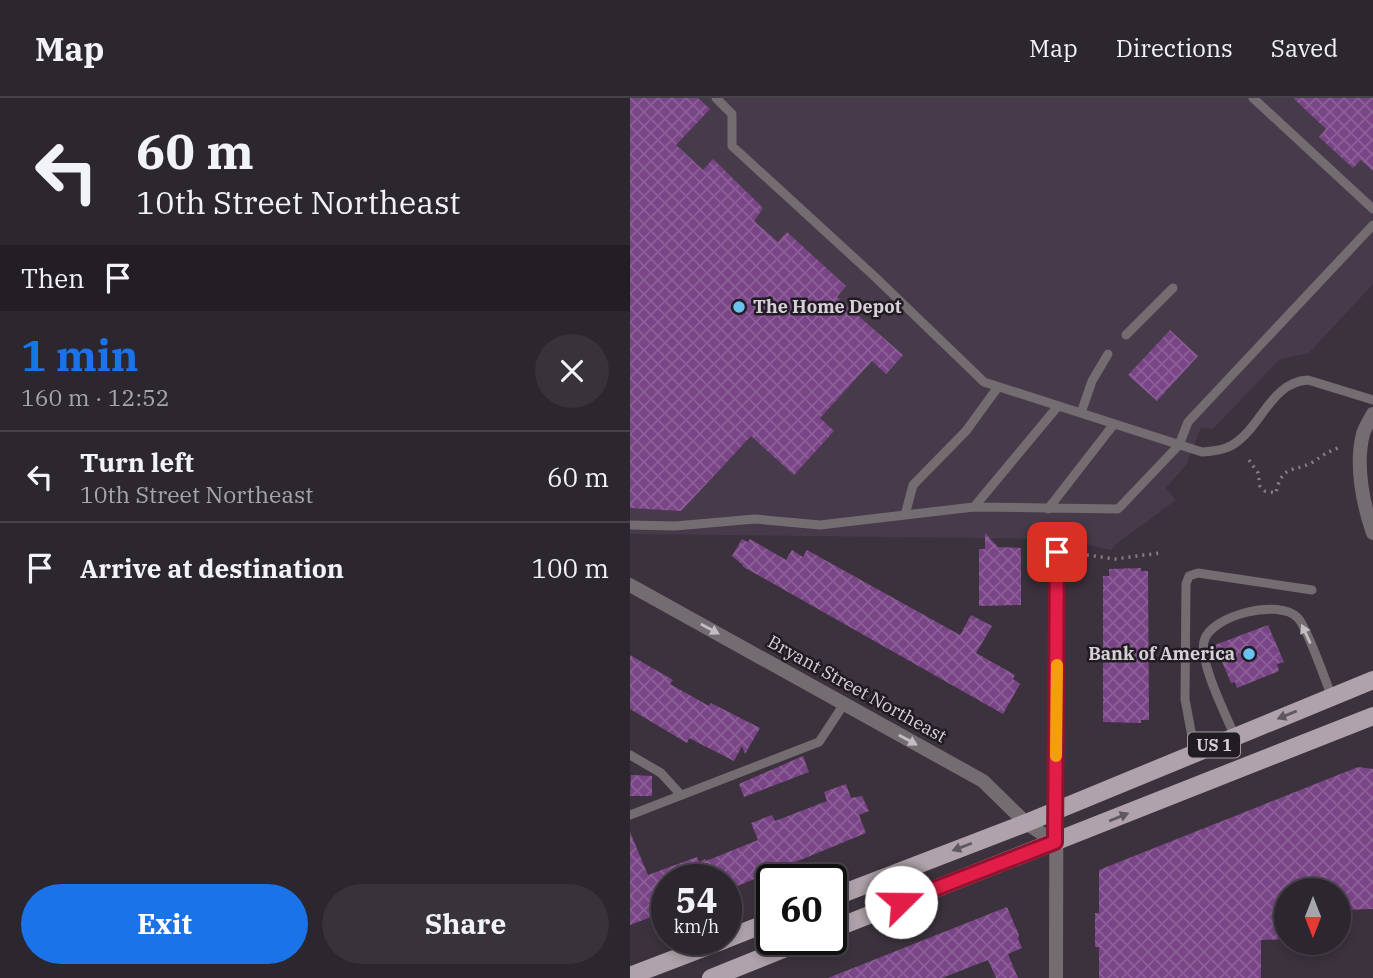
<!DOCTYPE html>
<meta charset="utf-8">
<style>
:root{--surface:#2c262e;--page:#38323a;--text:#f1f3f6;--muted:#a6a5aa;--line:#48434a;--accent:#1a73e8}
body{margin:0;font-family:"IBM Plex Serif",serif;background:var(--page);color:var(--text);height:100vh;display:flex;flex-direction:column;font-size:26px;white-space:nowrap}
*{box-sizing:border-box;margin:0}
p{font-size:23px;color:var(--muted)}
.icon{flex:none;width:38px;height:38px;fill:none;stroke:currentColor;stroke-width:2;stroke-linecap:round;stroke-linejoin:round}
.map{position:relative;flex:1;overflow:hidden}
.details{display:flex;flex-direction:column;background:var(--surface);width:630px}
.details>*{flex:none}
.top-card{background:#2c262e;color:var(--text);overflow:hidden}
.needle{width:46px;rotate:180deg}
.controls{position:absolute;left:644px;top:780px;display:grid;gap:14px}
.controls a{display:grid;place-items:center;width:77px;height:77px;border-radius:50%;background:var(--surface);box-shadow:0 4px 10px #0003,0 0 0 2px var(--line);font-size:35px}
.speed{position:absolute;left:21px;top:766px;display:flex;gap:14px;font-size:35px;font-weight:700;text-align:center}
.speed>*{display:grid;place-content:center;width:91px;height:91px;border-radius:50%;background:var(--surface);box-shadow:0 4px 10px #0003,0 0 0 2px var(--line);line-height:1}
.speed small{font-size:18px;font-weight:400}
.speed .limit{border:4px solid #111;border-radius:10px;background:#fff;color:#111}
.pin{position:absolute;display:grid;place-items:center;width:60px;height:60px;color:#fff;margin:-30px;border-radius:14px;box-shadow:0 4px 10px #0006}
.me{position:absolute;width:77px;margin:-38px;rotate:68deg;stroke-linejoin:round;filter:drop-shadow(0 0 5px #0008)}
.turn{display:flex;align-items:center;gap:24px;height:147px;padding:0 21px;font-size:32px}
.turn .icon{width:91px;height:91px;stroke-width:2.5}
.turn b{display:block;font-size:49px;line-height:60px}
.then{display:flex;align-items:center;height:66px;padding:0 21px;background:#0003;gap:14px;font-size:26px}
.round{display:grid;place-items:center;flex:none;width:74px;height:74px;border-radius:37px;background:var(--page)}
.head{display:flex;align-items:center;justify-content:space-between;height:119px;padding:0 21px}
h1{font-size:42px;font-weight:700;line-height:52px;color:var(--accent)}
.primary-button{display:flex;gap:14px;margin-top:auto;padding:14px 21px}
.primary-button a{flex:1;height:80px;border-radius:42px;background:var(--accent);color:#fff;font-size:28px;font-weight:700;line-height:80px;text-align:center}
.primary-button a+a{background:var(--page);color:var(--text)}
ul{padding:0;list-style:none}
li{display:flex;align-items:center;gap:21px;height:91px;padding:0 21px;border-top:2px solid var(--line)}
li div{flex:1}
li b{display:block;font-size:26px}
li em{font-style:normal}
header{display:flex;align-items:center;gap:42px;box-sizing:border-box;height:98px;padding:0 35px;background:var(--surface);border-bottom:2px solid var(--line)}
header strong{font-size:33px}
nav{display:flex;gap:38px;margin-inline-start:auto;font-size:24px}
main{display:flex;flex:1;min-height:0}
.map>svg:first-child{display:block}
</style>
<header>
<strong>Map</strong>
<nav><a>Map</a><a>Directions</a><a>Saved</a></nav>
</header>
<main>
<section class="details">
<div class="top-card">
<div class="turn"><svg class="icon" aria-label="left" viewBox="0 0 24 24"><path d="M17 20v-9H6M10 6l-5 5 5 5"/></svg><div><b>60 m</b>10th Street Northeast</div></div>
<div class="then">Then<svg class="icon" aria-label="arrive" viewBox="0 0 24 24"><path d="M6 21V4h12l-3 4 3 4H6"/></svg></div>
</div>
<div class="head"><div><h1>1 min</h1><p>160 m · 12:52</p></div><a class="round"><svg class="icon" aria-label="close" viewBox="0 0 24 24"><path d="M6 6l12 12M18 6L6 18"/></svg></a></div>
<ul>
<li><svg class="icon" aria-label="left" viewBox="0 0 24 24"><path d="M17 20v-9H6M10 6l-5 5 5 5"/></svg><div><b>Turn left</b><p>10th Street Northeast</p></div><em>60 m</em></li>
<li><svg class="icon" aria-label="arrive" viewBox="0 0 24 24"><path d="M6 21V4h12l-3 4 3 4H6"/></svg><div><b>Arrive at destination</b></div><em>100 m</em></li>
</ul>
<div class="primary-button"><a>Exit</a><a>Share</a></div>
</section>
<div class="map">
<svg width="743" height="880" viewBox="0 0 743 880">
<defs>
<pattern id="building-cross-hatch" width="8" height="8" patternUnits="userSpaceOnUse" patternTransform="scale(1.75)"><rect width="8" height="8" fill="#7a4587"/><path d="M0 0l8 8M0 8l8-8" fill="none" stroke="#8c5f97"/></pattern>
</defs>
<rect width="100%" height="100%" fill="#3b323d"/>
<path fill="#473a4a" d="M0 0H743V186L679 255 650 261 583 331 571 330 556 367 536 390 546 402 485 447 482 452 427 441 0 436Z"/>
<path fill="url(#building-cross-hatch)" d="M0 0H68L80 11 46 47 73 72 83 61 133 110 124 123 148 144 157 134 216 188 207 199 273 257 256 276 242 263 190 320 204 333 164 377 121 338 51 413 0 410Z
M663 0H743V73L731 62 723 70 689 39 696 31Z
M540 232 568 258 527 303 498 277Z
M355 435 368 449 391 450V507L349 508V451H355Z
M112 441 118 444 120 441 156 462 162 452 173 459 177 452 330 537 341 517 362 528 346 555 385 577 383 581 390 586 373 616 112 468 113 467 102 458Z
M511 470V473H518L519 622H511V625L473 624V478H479V471Z
M638 527 654 564 647 566 649 573 607 590 605 584 601 585 585 547Z
M0 557 43 582 40 586 79 608 81 605 130 630 115 656 112 648 104 663 59 640 57 645 0 611Z
M173 658 179 674 114 699 109 686Z
M728 669 743 671V811L709 812V793H656V841L631 842V880H469V849H465V815H469V772Z
M1 677 22 678V698H0Z
M216 686 221 700 232 698 239 713 229 717 236 735 100 791 96 782H37V813L0 827V734L18 777 67 759 69 764 75 761 76 763 128 742 121 725 142 717 145 723 197 703 194 694Z
M377 809 389 837 388 841 392 850 378 856 388 880H366L358 862 312 880H198Z"/>
<g fill="none" stroke-linecap="round" stroke-linejoin="round">
<path stroke="#847d86" stroke-width="3.5" stroke-dasharray="2 5" stroke-linecap="butt" d="M619 362 628 375 630 388 635 393 646 395C652 366 662 375 683 364 692 358 697 354 708 350
M443 455 485 461 530 455"/>
<path stroke="#736d71" stroke-width="9" d="M86 0 102 16V48L244 178 354 284 572 354C583 353 595 352 604 346 632 328 641 284 678 282L743 302
M623 0 743 111
M496 237 543 190
M368 289 336 333 283 387 275 417 344 409 488 411 549 347 558 324 743 127
M451 315 462 283 478 256
M344 409 428 308
M418 411 484 326
M0 427 45 428 125 421 190 427 275 417
M605 639C596 617 569 564 574 543 581 517 650 500 668 520 678 531 695 582 702 599
M565 655 555 601 556 486 559 478 568 475 682 492
M0 657 31 675 51 697
M0 717 189 644 214 606"/>
<path stroke="#736d71" stroke-width="14" d="M743 316C740 322 735 329 733 336 725 367 733 406 743 435
M0 487 353 683 396 725 425 744
M426 880 427 454"/>
<path stroke="#afa2aa" stroke-width="18" d="M201 800 396 725 743 582
M201 832 743 618
M96 841 142 823
M0 878 94 842
M81 880 176 842"/>
</g>
<defs><path id="oneway-solid" d="M-6-.8H1V-3.2L6.5 0L1 3.2V.8H-6Z" transform="scale(1.75)"/></defs>
<g fill="#c2bdc3">
<use href="#oneway-solid" transform="translate(80 531) rotate(29)"/>
<use href="#oneway-solid" transform="translate(676 536) rotate(-115)"/>
<use href="#oneway-solid" transform="translate(278 642) rotate(29)"/>
</g>
<g fill="#60585f">
<use href="#oneway-solid" transform="translate(657 617) rotate(158)"/>
<use href="#oneway-solid" transform="translate(489 719) rotate(-22)"/>
<use href="#oneway-solid" transform="translate(332 749) rotate(159)"/>
</g>
<g fill="none" stroke-linecap="round" stroke-linejoin="round">
<g stroke="#92132f" stroke-width="18">
<path id="route" d="M271 804 425 744 427 454"/>
</g>
<use href="#route" stroke="#e11d48" stroke-width="12"/>
<path stroke="#f59e0b" stroke-width="12" d="M426 658 427 567"/>
</g>
<g fill="#6bc3f2" stroke="#201c21" stroke-width="2.5">
<circle cx="109" cy="209" r="7"/>
<circle cx="619" cy="556" r="7"/>
</g>
<g text-anchor="middle" stroke-width="5" stroke-linejoin="round" paint-order="stroke">
<rect fill="#201c21" stroke="#9f9ba1" stroke-width="2" x="558" y="634.5" width="52" height="25" rx="5"/>
<g font-size="16" font-weight="bold" fill="#d6d1d8">
<text x="584" y="653">US 1</text>
</g>
<g font-size="18" font-weight="bold" fill="#d6d1d8" stroke="#201c21" text-anchor="start">
<text x="123" y="215">The Home Depot</text>
<text x="605" y="562" text-anchor="end">Bank of America</text>
</g>
<g font-size="18" fill="#d6d1d8" stroke="#201c21">
<text transform="translate(227 591) rotate(29)" y="6">Bryant Street Northeast</text>
</g>
</g>
</svg>
<div class="controls">
<a><svg class="needle" viewBox="-14 -14 28 28"><path d="M0-13l5 13h-10z" fill="#e53935"/><path d="M0 13l5-13h-10z" fill="#a6a5aa"/></svg></a>
</div>
<div class="speed"><div>54<small>km/h</small></div><div class="limit">60</div></div>
<div class="pin" style="left:427px;top:454px;background:#d93025"><svg class="icon" aria-label="arrive" viewBox="0 0 24 24"><path d="M6 21V4h12l-3 4 3 4H6"/></svg></div>
<svg class="me" style="left:271px;top:804px" viewBox="-20 -20 40 40"><circle r="19" fill="#fff"/><path d="M0-13L10 11 0 6-10 11z" fill="#e11d48"/></svg>
</div>
</main>
